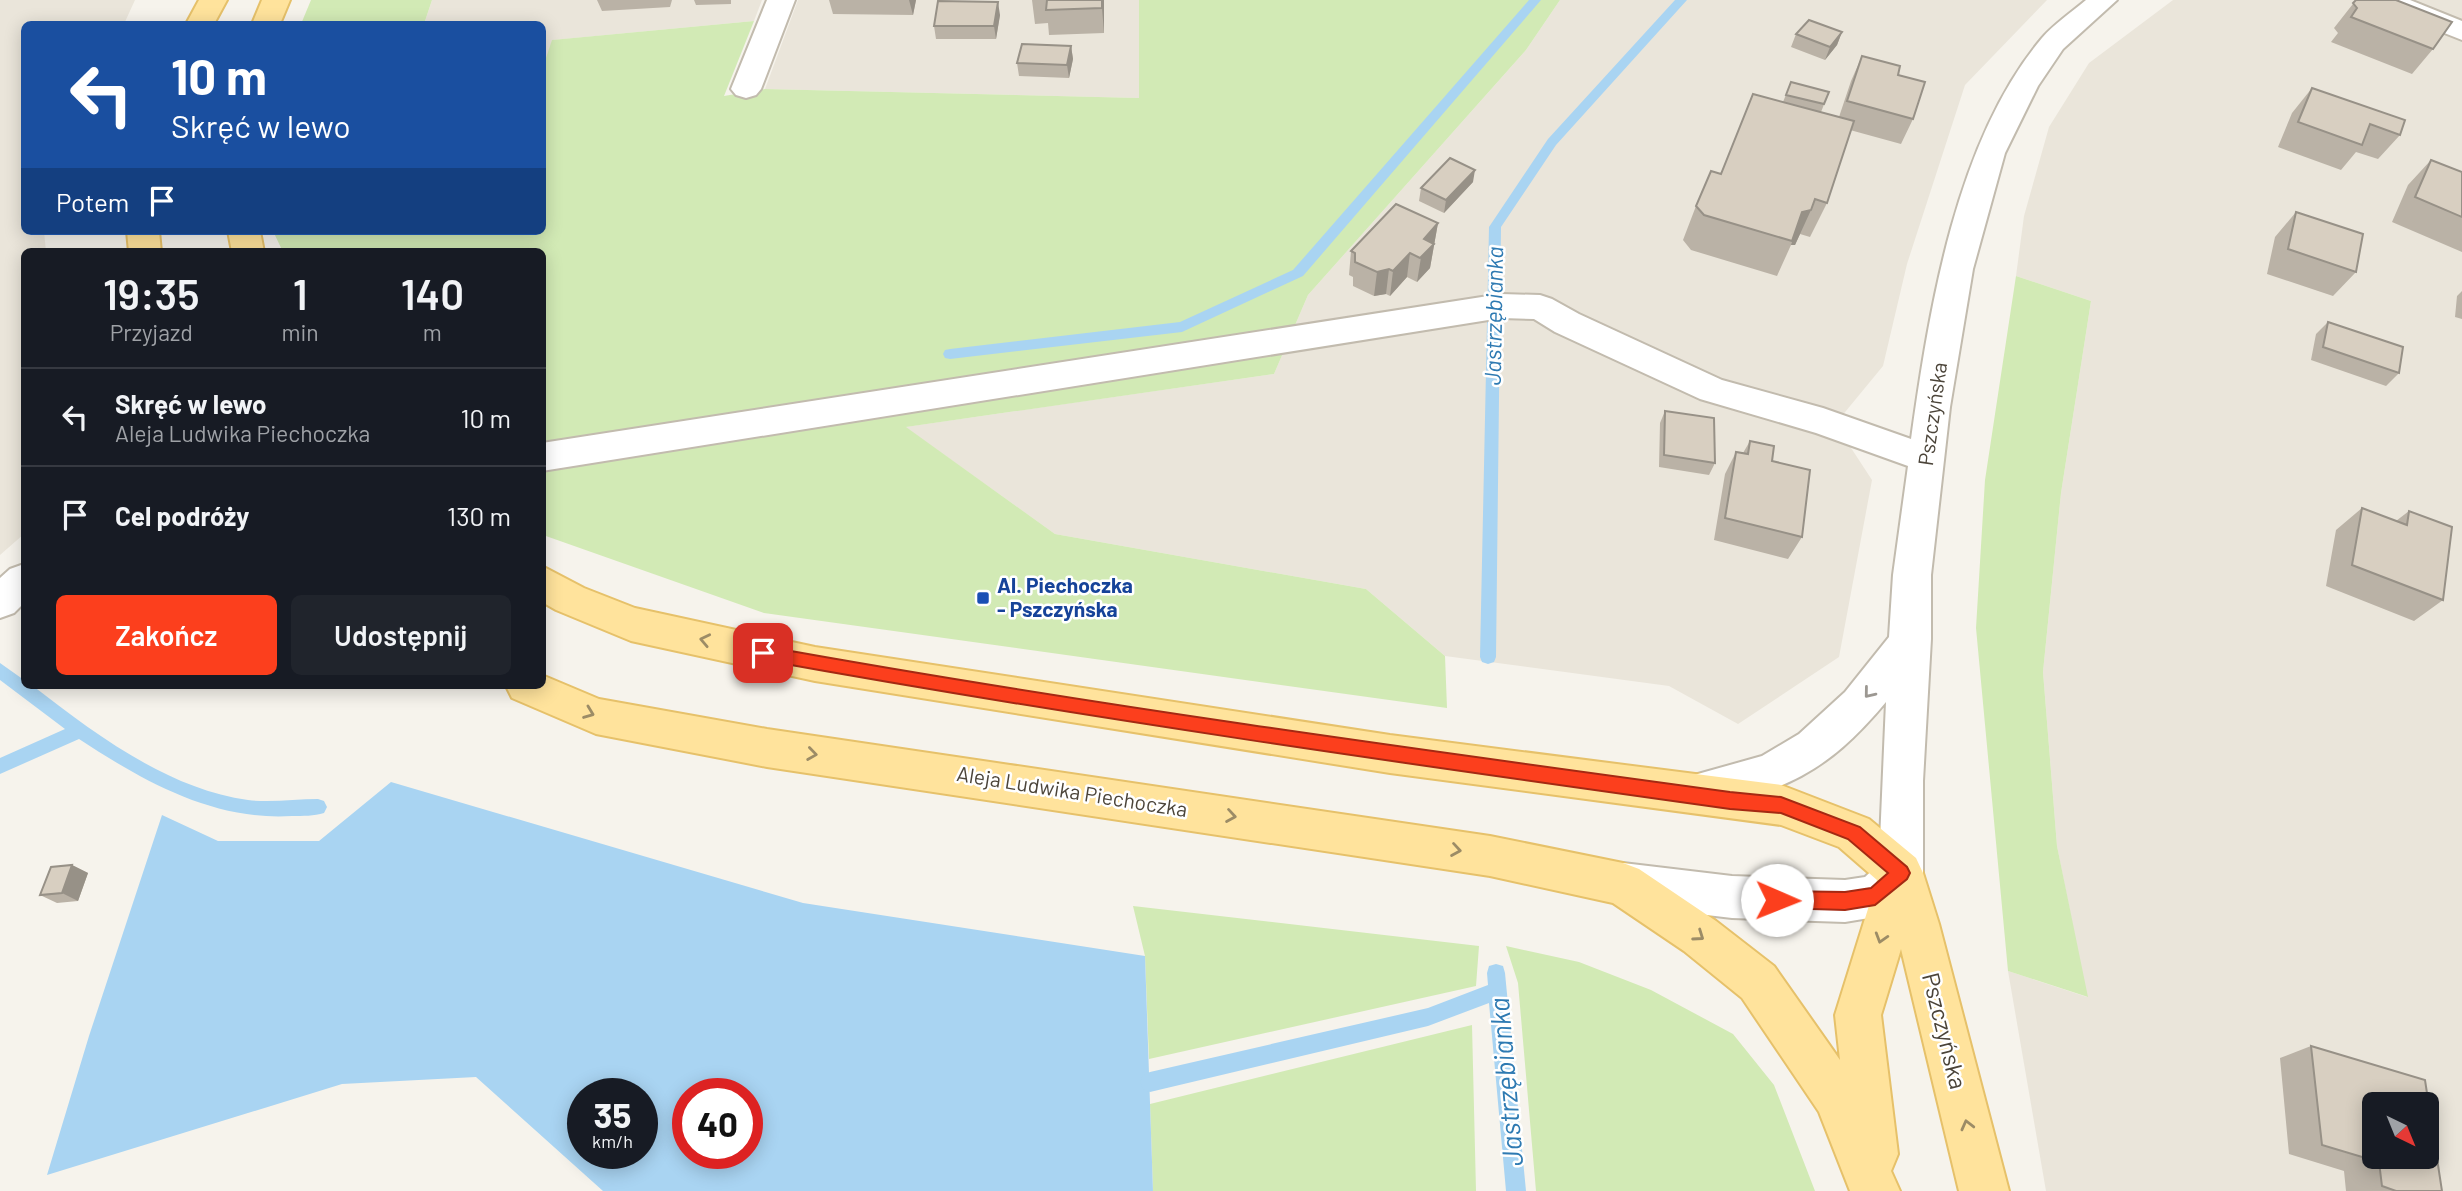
<!DOCTYPE html>
<html lang="pl">
<meta charset="utf-8">
<style>
:root{--surface:#171b24;--page:#20242c;--text:#f1f3f6;--muted:#9ea1a6;--line:#363941;--accent:#fc3f1d}
body{margin:0;font-family:Barlow,sans-serif;background:var(--page);color:var(--text);height:100vh;display:flex;flex-direction:column;font-size:26px;white-space:nowrap}
*{box-sizing:border-box;margin:0}
p{font-size:23px;color:var(--muted)}
.icon{flex:none;width:38px;height:38px;fill:none;stroke:currentColor;stroke-width:2;stroke-linecap:round;stroke-linejoin:round}
.map{position:relative;flex:1;overflow:hidden}
.side{position:absolute;left:21px;top:248px;width:525px;height:441px;display:flex;flex-direction:column;background:var(--surface);border-radius:10px;box-shadow:0 4px 18px #0003}
.side>*{flex:none}
.banner{position:absolute;left:21px;top:21px;width:525px;height:214px;border-radius:10px;box-shadow:0 4px 18px #0003;background:#1a4fa0;color:#fff;overflow:hidden}
.needle{width:46px;rotate:137deg}
.controls{position:absolute;left:2362px;top:1092px;display:grid;gap:14px}
.controls a{display:grid;place-items:center;width:77px;height:77px;border-radius:10px;background:var(--surface);box-shadow:0 4px 18px #0003;font-size:35px}
.speed{position:absolute;left:567px;top:1078px;display:flex;gap:14px;font-size:35px;font-weight:700;text-align:center}
.speed>*{display:grid;place-content:center;width:91px;height:91px;border-radius:50%;background:var(--surface);box-shadow:0 4px 18px #0003;line-height:1}
.speed small{font-size:18px;font-weight:400}
.speed .limit{border:10px solid #d22;background:#fff;color:#111}
.pin{position:absolute;display:grid;place-items:center;width:60px;height:60px;color:#fff;margin:-30px;border-radius:14px;box-shadow:0 4px 10px #0006}
.me{position:absolute;width:77px;margin:-38px;rotate:91deg;stroke-linejoin:round;filter:drop-shadow(0 0 5px #0008)}
.turn{display:flex;align-items:center;gap:24px;height:147px;padding:0 35px;font-size:32px}
.turn .icon{width:91px;height:91px;stroke-width:2.5}
.turn b{display:block;font-size:49px;line-height:60px}
.then{display:flex;align-items:center;height:66px;padding:0 35px;background:#0003;gap:14px;font-size:26px}
.eta{display:flex;justify-content:space-evenly;align-items:center;height:119px;text-align:center}
.eta b{font-size:42px;font-weight:600;line-height:49px}
.button{display:flex;gap:14px;margin-top:auto;padding:14px 35px}
.button a{flex:1;height:80px;border-radius:10px;background:var(--accent);color:#fff;font-size:28px;font-weight:600;line-height:80px;text-align:center}
.button a+a{background:var(--page);color:var(--text)}
ul{padding:0;list-style:none}
li{display:flex;align-items:center;gap:21px;height:98px;padding:0 35px;border-top:2px solid var(--line)}
li div{flex:1}
li b{display:block;font-size:26px}
li em{font-style:normal}
.map>svg:first-child{display:block}
</style>
<div class="map">
<svg width="2462" height="1191" viewBox="0 0 2462 1191">
<rect width="100%" height="100%" fill="#f6f3ec"/>
<path fill="#eae5da" fill-rule="evenodd" d="M0 0H135L124 24H24V231H44L46 252H24V534L0 555Z
M432 0H762L754 21 553 40 543 70 542 24H424Z
M798 0H1139V98L765 89Z
M1560 0H2047L1965 85 1907 264 1883 366 1841 417 1838 428 1872 480 1839 657 1738 724 1669 686 1445 656 1366 589 1055 534 905 427 1274 374 1308 295 1526 50Z
M2173 0H2462V1191H2046L2008 971 2087 997 2057 846 2043 672 2061 493 2091 301 2016 276 2024 216 2049 127 2089 63ZM2375 1104H2427V1157H2375Z"/>
<path fill="#d2eab5" d="M311 0H432L424 24H301Z
M1139 0H1560L1526 50 1308 295 1274 374 906 427 1055 534 1366 589 1445 656 1447 708 764 613 543 535 542 252H283L273 231H542V70L552 40 754 21 724 96 765 89 1139 98Z
M2016 276 2091 301 2061 493 2043 672 2057 846 2088 997 2008 971 1976 628 1985 480Z
M1133 906 1479 946 1476 986 1149 1059 1145 956Z
M1506 946 1579 962 1651 990 1733 1034 1774 1085 1815 1191H1536L1518 983Z
M1472 1025 1476 1191H1153L1150 1104Z"/>
<path fill="#a9d4f2" fill-rule="evenodd" d="M391 782 803 903 1145 956 1153 1191H603L476 1077 342 1084 47 1175 89 1036 162 815 218 841H319ZM583 1094H642V1153H583ZM688 1094H747V1153H688Z"/>
<g fill="none" stroke-linecap="round" stroke-linejoin="round">
<path fill="#a9d4f2" fill-rule="evenodd" d="M1529 0H1541L1303 276 1182 332 950 359 945 358 943 354 945 350 950 349 1180 322 1293 270Z
M1675 0H1687L1556 145 1501 227 1496 657 1494 662 1488 664 1482 662 1480 657 1489 227 1548 139Z
M0 663 24 680V686H33C95 734 168 789 248 800 271 803 295 799 318 799L324 801 327 807 324 813C314 816 303 816 292 816 213 821 143 781 79 739L0 774V758L65 729 0 680Z
M1496 964 1503 966 1505 973 1526 1191H1506L1489 1003 1428 1026 1150 1092 1143 1089 1140 1082 1143 1075 1150 1072 1428 1008 1488 985 1487 973 1489 966Z"/>
<g stroke="#c2bbae" stroke-width="4">
<path id="minor" d="M767 0H795L761 89 756 95 746 98 736 95 731 89Z
M2086 0H2117L2063 49 2038 86 2005 153 1973 269 1950 407 1931 575V639L1923 781V873L1916 888 1891 911 1875 917 1845 922 1732 918 1623 905 1607 899 1601 884 1607 869 1623 863 1732 876 1845 880 1865 877 1879 864 1886 702C1824 776 1785 789 1695 812L1680 807 1674 793 1680 779 1762 756 1799 734 1845 692 1889 637 1893 575 1908 466 1816 433 1700 399 1555 332 1534 319 1501 318 542 471V443L1501 294 1540 295 1552 299 1579 314 1722 380 1823 408 1911 439C1929 310 1956 140 2042 38 2054 24 2072 12 2086 0Z
M2372 0H2410L2462 21V40L2376 6Z
M24 564V603L14 613 0 618V578L10 569Z"/>
</g>
<g stroke="#e6c16a" stroke-width="4">
<path id="major" d="M199 0H227L214 24H186Z
M262 0H290L280 24H252Z
M127 231H159L161 252H129Z
M228 231H260L264 252H232Z
M542 566 584 588 635 608 815 647 1390 735 1781 785 1869 819 1916 858 1923 873 1939 924 2009 1191H1959L1901 949 1881 1015 1898 1154 1891 1171 1900 1191H1850L1819 1112 1742 998 1684 951 1613 903 1490 876 767 767 596 734 512 698 506 686H542V675L599 699 767 729 1490 836 1623 863 1639 869 1716 921 1774 966 1840 1060 1835 1015 1877 880 1839 847 1781 825 1390 773 815 681 631 641 556 610 542 602Z"/>
</g>
<use href="#minor" fill="#fff" fill-rule="evenodd"/>
<use href="#major" fill="#ffe39c" fill-rule="evenodd"/>
</g>
<path fill="#bab2a6" d="M597 0H672L670 7 602 11Z
M694 0H731V4L696 5Z
M829 0H916L913 15 833 14Z
M1032 0H1104V33L1049 35 1048 23 1035 24Z
M2356 0 2433 49 2412 74 2331 42 2338 33 2334 28Z
M1000 15 996 39H936L934 26Z
M1842 32 1837 45 1825 60 1791 47 1796 34Z
M1071 46 1073 59 1069 78 1019 76 1017 63Z
M1862 56 1898 75 1913 119 1901 144 1850 130 1827 203 1810 237 1800 234 1795 245H1791L1777 276 1691 250 1683 240 1696 206 1721 174 1783 102 1791 82 1829 92 1821 112 1839 117 1851 81Z
M2312 88 2400 135 2378 159 2356 152 2341 170 2278 147 2292 113Z
M2431 160 2462 172V252L2392 222 2408 185Z
M1473 182 1444 213 1419 201 1421 188Z
M2296 212 2356 272 2333 296 2267 274 2275 237Z
M1438 223 1430 268 1417 282 1407 277 1390 296 1386 294 1374 296 1353 286V277L1349 275 1351 251Z
M2462 291V319L2455 317 2457 296Z
M2328 322 2399 373 2386 386 2311 360 2316 334Z
M1665 411 1715 463 1709 475 1659 467 1660 423Z
M1750 441 1772 461 1802 537 1788 559 1714 540 1725 474 1736 452 1743 453Z
M2362 508 2396 521 2409 511 2443 600 2414 621 2326 586 2336 530Z
M72 865 88 873 78 901 57 903 40 895Z
M2311 1046 2442 1191H2346L2344 1171 2289 1154 2280 1058Z"/>
<path fill="#979187" d="M909 0H916L913 15Z
M1102 0H1104V33L1102 8Z
M998 2 1000 15 996 39 994 26Z
M1842 32 1837 45 1825 60 1830 47Z
M1071 46 1073 59 1069 78 1067 65Z
M1475 170 1473 182 1444 213 1446 200Z
M1811 210 1795 245H1791L1802 212Z
M1438 223 1430 268 1417 282 1424 239Z
M1410 253 1407 277 1390 296 1393 271Z
M1389 269 1386 294 1374 296 1377 272Z
M72 865 88 873 78 901 62 893Z"/>
<path fill="#d8cfc1" stroke="#979187" stroke-width="2" fill-rule="evenodd" d="M1047 0H1102V8L1046 10Z
M2356 0H2396L2452 22 2433 49 2351 17 2357 8 2353 3Z
M938 1 998 2 994 26H934Z
M1809 20 1842 32 1830 47 1796 34Z
M1022 44 1071 46 1067 65 1017 63Z
M1862 56 1900 66 1898 75 1925 82 1913 119 1847 101Z
M1791 82 1829 92 1824 104 1786 95Z
M2312 88 2405 120 2400 135 2370 124 2362 145 2298 122Z
M1753 94 1854 121 1827 203 1815 199 1811 210 1802 212 1792 241 1704 215 1696 206 1711 171 1721 174Z
M1450 158 1475 170 1446 200 1421 188Z
M2431 160 2462 172V217L2415 197Z
M1396 204 1438 223 1424 239 1434 244 1420 258 1410 253 1393 271 1389 269 1377 272 1355 262V253L1351 251Z
M2296 212 2363 234 2356 272 2288 249Z
M2328 322 2403 347 2399 373 2323 347Z
M1665 411 1714 418 1715 463 1664 455Z
M1750 441 1774 446 1772 461 1810 470 1802 537 1725 518 1736 452 1748 454Z
M2362 508 2407 525 2409 511 2452 527 2443 600 2352 565Z
M72 865 62 893 40 895 51 867Z
M2311 1046 2425 1080 2442 1191H2396L2382 1186 2379 1162 2322 1145ZM2375 1104H2427V1157H2375Z"/>
<defs><path id="oneway-chevron" d="M-2-3.5L2.5 0L-2 3.5" fill="none" stroke-width="1.6" stroke-linecap="round" stroke-linejoin="round" transform="scale(1.75)"/></defs>
<g stroke="#9c8c66">
<use href="#oneway-chevron" transform="translate(705 640) rotate(-168)"/>
<use href="#oneway-chevron" transform="translate(589 713) rotate(21)"/>
<use href="#oneway-chevron" transform="translate(812 754) rotate(8)"/>
<use href="#oneway-chevron" transform="translate(1231 816) rotate(9)"/>
<use href="#oneway-chevron" transform="translate(1456 850) rotate(9)"/>
<use href="#oneway-chevron" transform="translate(1699 936) rotate(35)"/>
<use href="#oneway-chevron" transform="translate(1881 938) rotate(107)"/>
<use href="#oneway-chevron" transform="translate(1967 1125) rotate(-104)"/>
</g>
<use stroke="#9c9892" href="#oneway-chevron" transform="translate(1869 693) rotate(129)"/>
<path fill="#fc3f1d" stroke="#a42913" stroke-width="2" d="M763 646C1084 704 1407 748 1730 792L1781 797 1860 827 1907 867 1910 873 1907 879 1875 905 1845 910 1777 908 1770 906 1767 900 1770 893 1777 891 1845 892 1871 888 1888 873 1848 839 1781 813 1730 809C1407 764 1084 718 763 660L757 658 755 653 757 648Z"/>
<rect fill="#1a4fb4" stroke="#fff" stroke-width="2.5" x="976" y="591" width="14" height="14" rx="3.5"/>
<g text-anchor="middle" stroke-width="5" stroke-linejoin="round" paint-order="stroke">
<g font-size="21" fill="#4b4439" stroke="#fff">
<text transform="translate(1933 414) rotate(-82)" y="7">Pszczyńska</text>
<text transform="translate(1072 792) rotate(9)" y="7">Aleja Ludwika Piechoczka</text>
</g>
<g font-size="21" font-weight="bold" fill="#164399" stroke="#fff" text-anchor="start">
<text x="997" y="593">Al. Piechoczka<tspan x="997" dy="24">- Pszczyńska</tspan></text>
</g>
<g font-size="23" font-style="italic" fill="#2e7ab2" stroke="#fff">
<text transform="translate(1494 316) rotate(-89)" y="8">Jastrzębianka</text>
</g>
<g font-size="24" fill="#4b4439" stroke="#fff">
<text transform="translate(1944 1031) rotate(76)" y="8">Pszczyńska</text>
</g>
<g font-size="28" font-style="italic" fill="#2e7ab2" stroke="#fff">
<text transform="translate(1506 1082) rotate(-95)" y="10">Jastrzębianka</text>
</g>
</g>
</svg>
<div class="controls">
<a><svg class="needle" viewBox="-14 -14 28 28"><path d="M0-13l5 13h-10z" fill="#e53935"/><path d="M0 13l5-13h-10z" fill="#9ea1a6"/></svg></a>
</div>
<div class="speed"><div>35<small>km/h</small></div><div class="limit">40</div></div>
<div class="pin" style="left:763px;top:653px;background:#d93025"><svg class="icon" aria-label="arrive" viewBox="0 0 24 24"><path d="M6 21V4h12l-3 4 3 4H6"/></svg></div>
<svg class="me" style="left:1777px;top:900px" viewBox="-20 -20 40 40"><circle r="19" fill="#fff"/><path d="M0-13L10 11 0 6-10 11z" fill="#fc3f1d"/></svg>
<div class="banner">
<div class="turn"><svg class="icon" aria-label="left" viewBox="0 0 24 24"><path d="M17 20v-9H6M10 6l-5 5 5 5"/></svg><div><b>10 m</b>Skręć w lewo</div></div>
<div class="then">Potem<svg class="icon" aria-label="arrive" viewBox="0 0 24 24"><path d="M6 21V4h12l-3 4 3 4H6"/></svg></div>
</div>
<section class="side">
<div class="eta">
<div><b>19:35</b><p>Przyjazd</p></div>
<div><b>1</b><p>min</p></div>
<div><b>140</b><p>m</p></div>
</div>
<ul>
<li><svg class="icon" aria-label="left" viewBox="0 0 24 24"><path d="M17 20v-9H6M10 6l-5 5 5 5"/></svg><div><b>Skręć w lewo</b><p>Aleja Ludwika Piechoczka</p></div><em>10 m</em></li>
<li><svg class="icon" aria-label="arrive" viewBox="0 0 24 24"><path d="M6 21V4h12l-3 4 3 4H6"/></svg><div><b>Cel podróży</b></div><em>130 m</em></li>
</ul>
<div class="button"><a>Zakończ</a><a>Udostępnij</a></div>
</section>
</div>
